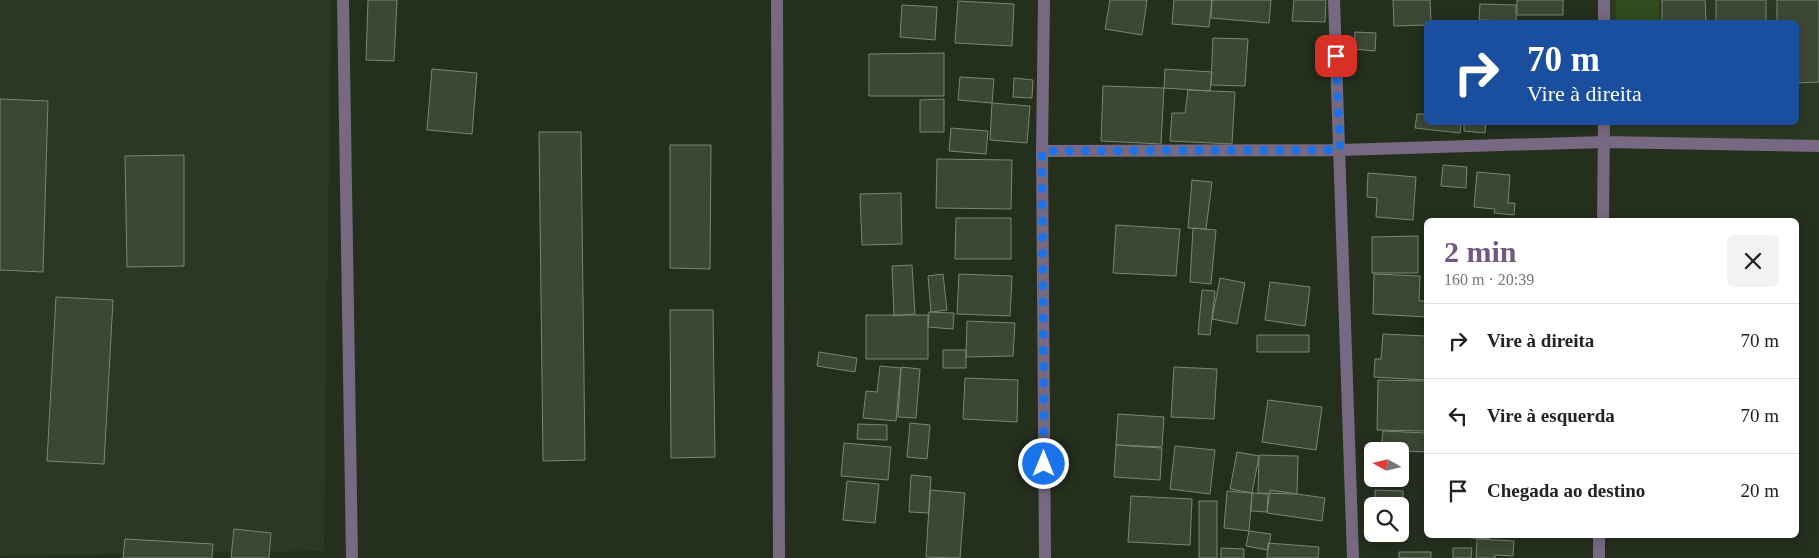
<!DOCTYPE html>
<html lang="pt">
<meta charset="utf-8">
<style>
:root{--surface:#fff;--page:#f2f2f2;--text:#222;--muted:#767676;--line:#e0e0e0;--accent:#735883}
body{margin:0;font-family:Georgia,serif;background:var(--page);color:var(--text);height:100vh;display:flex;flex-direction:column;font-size:19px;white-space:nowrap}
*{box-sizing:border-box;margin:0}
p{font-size:16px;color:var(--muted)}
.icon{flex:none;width:28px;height:28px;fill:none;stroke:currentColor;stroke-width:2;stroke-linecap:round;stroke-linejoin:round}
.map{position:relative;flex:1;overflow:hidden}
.drawer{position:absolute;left:1424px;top:218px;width:375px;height:320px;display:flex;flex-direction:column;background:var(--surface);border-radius:8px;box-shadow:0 2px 12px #0003}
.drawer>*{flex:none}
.hud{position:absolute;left:1424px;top:20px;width:375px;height:105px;border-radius:8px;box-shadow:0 2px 12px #0003;background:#1a4fa0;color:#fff;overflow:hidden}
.needle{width:32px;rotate:278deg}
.tools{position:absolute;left:1364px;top:442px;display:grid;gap:10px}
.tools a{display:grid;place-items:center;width:45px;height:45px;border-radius:8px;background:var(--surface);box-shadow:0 2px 12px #0003;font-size:25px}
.pin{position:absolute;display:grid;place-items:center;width:42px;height:42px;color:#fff;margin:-21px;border-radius:10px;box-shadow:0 2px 8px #0006}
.me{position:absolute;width:55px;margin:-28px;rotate:0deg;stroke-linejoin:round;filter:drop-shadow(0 0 4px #0008)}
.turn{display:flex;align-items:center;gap:18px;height:105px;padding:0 20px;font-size:22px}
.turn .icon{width:65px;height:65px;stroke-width:2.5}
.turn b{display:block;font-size:35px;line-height:42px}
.round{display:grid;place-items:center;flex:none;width:52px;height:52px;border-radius:8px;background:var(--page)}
.headline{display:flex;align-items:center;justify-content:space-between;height:85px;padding:0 20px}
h1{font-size:30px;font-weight:700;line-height:38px;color:var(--accent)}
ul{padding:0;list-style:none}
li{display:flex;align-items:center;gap:15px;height:75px;padding:0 20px;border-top:1px solid var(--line)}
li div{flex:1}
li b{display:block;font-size:19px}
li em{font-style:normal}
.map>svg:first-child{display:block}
</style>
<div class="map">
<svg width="1819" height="558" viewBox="0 0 1819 558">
<rect width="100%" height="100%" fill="#242f1e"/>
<path fill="#2b3922" d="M0 0H331L324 551 0 556Z
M1604 0H1819V146L1604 142V123L1796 122V22H1604Z"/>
<path fill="#304c1d" d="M1616 0H1659V22H1616Z"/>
<path fill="#3c4735" stroke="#7a8773" d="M368 0H397L394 61 366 60Z
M1110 0H1147L1142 35 1105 29Z
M1174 0H1212L1209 27 1172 24Z
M1212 0H1271L1269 23 1211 18Z
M1294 0H1326L1325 22 1292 21Z
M1393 0H1430L1431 22H1426V25L1394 26Z
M1517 0H1563V15H1517Z
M1662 0H1705L1706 22H1662Z
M1716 0H1766V22H1716Z
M1777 0H1819V82L1796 83V22H1777Z
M958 1 1014 4 1012 46 955 43Z
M1480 4 1516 5V21L1479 20Z
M902 5 937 7 935 40 900 37Z
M1355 32 1376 33 1375 51 1354 49Z
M1213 38 1248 39 1245 86 1211 85Z
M944 53V96H869V54Z
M432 69 477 73 472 134 427 130Z
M1165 69 1212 72 1210 91 1164 88Z
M960 77 994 79 992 103 958 100Z
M1014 78 1033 80 1032 98 1013 97Z
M1103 86 1164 88 1161 144 1101 141Z
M1188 90 1235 92 1232 144 1170 141 1172 113H1185Z
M0 99 48 101 43 272 0 270Z
M944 99V132H920V100Z
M992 103 1030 106 1027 143 990 140Z
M1417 114H1426V122H1461L1460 133 1415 128Z
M1464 122H1486L1485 133 1464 131Z
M951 128 988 131 986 154 949 151Z
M539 132H581L585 460 543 461Z
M670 145H711L710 269 670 268Z
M184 155V266L127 267 125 156Z
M937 159 1012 160 1011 209 936 208Z
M1443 165 1467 167 1466 188 1441 186Z
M1477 172 1510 175 1508 203H1515L1514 215 1494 213 1495 209 1474 207Z
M1368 173 1416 177 1413 220 1376 217 1377 198 1367 197Z
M1192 180 1212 182 1206 229 1188 228Z
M901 193 902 244 862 245 860 194Z
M956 218H1011V259H955Z
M1116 225 1180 229 1176 276 1113 273Z
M1193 228 1216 230 1211 284 1190 282Z
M1418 236V273H1372V237Z
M912 265 915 314 894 316 892 266Z
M943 274 947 310 931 312 928 276Z
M959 274 1012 276 1010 316 957 314Z
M1374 274 1420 276 1419 301H1426V317L1373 314Z
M1220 278 1245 283 1237 324 1212 319Z
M1270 282 1310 287 1305 326 1265 320Z
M1202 290 1215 291 1210 335 1198 334Z
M56 297 113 300 104 464 47 461Z
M670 310H713L715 457 671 458Z
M929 312 954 313 953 329 928 327Z
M866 315H928V359H866Z
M967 321 1015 323 1013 356 966 357Z
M1383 334 1426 336V380L1374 377 1375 359H1381Z
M1257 335H1309V352H1257Z
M943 350H966V368H943Z
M819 352 857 358 855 372 817 366Z
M880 366 901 368 896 421 863 418 866 391 877 392Z
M901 367 920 369 916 418 898 417Z
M1174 367 1217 369 1214 419 1171 417Z
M965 378 1018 380 1017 422 963 419Z
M1378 380 1426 381V431L1377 430Z
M1268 400 1322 407 1316 450 1262 442Z
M1118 414 1164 417 1162 447 1116 445Z
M910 423 930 425 927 459 907 457Z
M858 424 887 425V440L857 439Z
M1383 431 1426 433V452L1381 450Z
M844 443 891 447 888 480 841 476Z
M1116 445 1162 448 1160 480 1114 477Z
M1175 446 1215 450 1210 494 1170 489Z
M1237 452 1259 456 1252 493 1230 489Z
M1259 455 1298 456 1297 494 1258 493Z
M911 475 931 477 929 513 909 512Z
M847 481 879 484 875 523 843 520Z
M930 490 965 493 960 558 926 557Z
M1270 490 1325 498 1322 521 1267 513Z
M1375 490 1403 491V510H1400V506H1375Z
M1227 491 1252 493 1249 531 1224 528Z
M1252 493 1268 494 1267 512 1251 511Z
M1131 496 1192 499 1190 545 1128 542Z
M1199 501H1217V558H1199Z
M234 529 271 533 269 558H231Z
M1249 531 1271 534 1268 550 1246 546Z
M1471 535H1490L1489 539 1471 538Z
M125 539 213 544 212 558H123Z
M1477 539 1514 541 1513 556 1495 555V558H1476Z
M1268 543 1319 547 1318 558H1267Z
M1221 548 1244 549V558H1221Z
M1453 548H1472L1471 558H1453Z
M1399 552H1431V558H1399Z"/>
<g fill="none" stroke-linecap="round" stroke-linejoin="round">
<path stroke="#786982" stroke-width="12" d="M343 0 352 558
M777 0 779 558
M1044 0 1042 151 1045 558
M1334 0 1353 558
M1604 0V22
M1042 151 1340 150 1604 142 1819 146
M1603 220 1604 122
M1599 558V535"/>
</g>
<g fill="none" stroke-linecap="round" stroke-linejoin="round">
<path stroke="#1a73e8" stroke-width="9" stroke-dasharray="0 16.2" d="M1044 464 1042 151 1340 150 1336 56"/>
</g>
</svg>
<div class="tools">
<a><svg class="needle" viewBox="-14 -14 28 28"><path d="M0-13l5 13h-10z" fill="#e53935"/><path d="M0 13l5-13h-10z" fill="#767676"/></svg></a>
<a><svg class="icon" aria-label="search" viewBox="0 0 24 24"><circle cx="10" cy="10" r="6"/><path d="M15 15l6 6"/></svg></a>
</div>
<div class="pin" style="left:1336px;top:56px;background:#d93025"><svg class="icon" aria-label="arrive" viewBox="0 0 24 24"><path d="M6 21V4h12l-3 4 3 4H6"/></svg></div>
<svg class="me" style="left:1044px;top:464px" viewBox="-20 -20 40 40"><circle r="17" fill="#1a73e8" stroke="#fff" stroke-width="3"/><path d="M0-11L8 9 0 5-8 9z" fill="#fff"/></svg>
<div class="hud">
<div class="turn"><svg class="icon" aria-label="right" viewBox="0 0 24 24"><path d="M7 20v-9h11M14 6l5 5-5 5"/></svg><div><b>70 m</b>Vire à direita</div></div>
</div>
<section class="drawer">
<div class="headline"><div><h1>2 min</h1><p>160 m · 20:39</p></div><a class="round"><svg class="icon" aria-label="close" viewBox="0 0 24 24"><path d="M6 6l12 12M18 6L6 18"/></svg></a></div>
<ul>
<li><svg class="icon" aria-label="right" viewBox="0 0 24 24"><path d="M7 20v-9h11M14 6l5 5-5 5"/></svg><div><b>Vire à direita</b></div><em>70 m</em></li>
<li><svg class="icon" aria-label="left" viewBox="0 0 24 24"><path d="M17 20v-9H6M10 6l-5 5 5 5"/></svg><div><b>Vire à esquerda</b></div><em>70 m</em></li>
<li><svg class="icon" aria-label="arrive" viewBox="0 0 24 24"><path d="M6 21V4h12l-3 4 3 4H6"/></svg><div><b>Chegada ao destino</b></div><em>20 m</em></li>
</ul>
</section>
</div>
